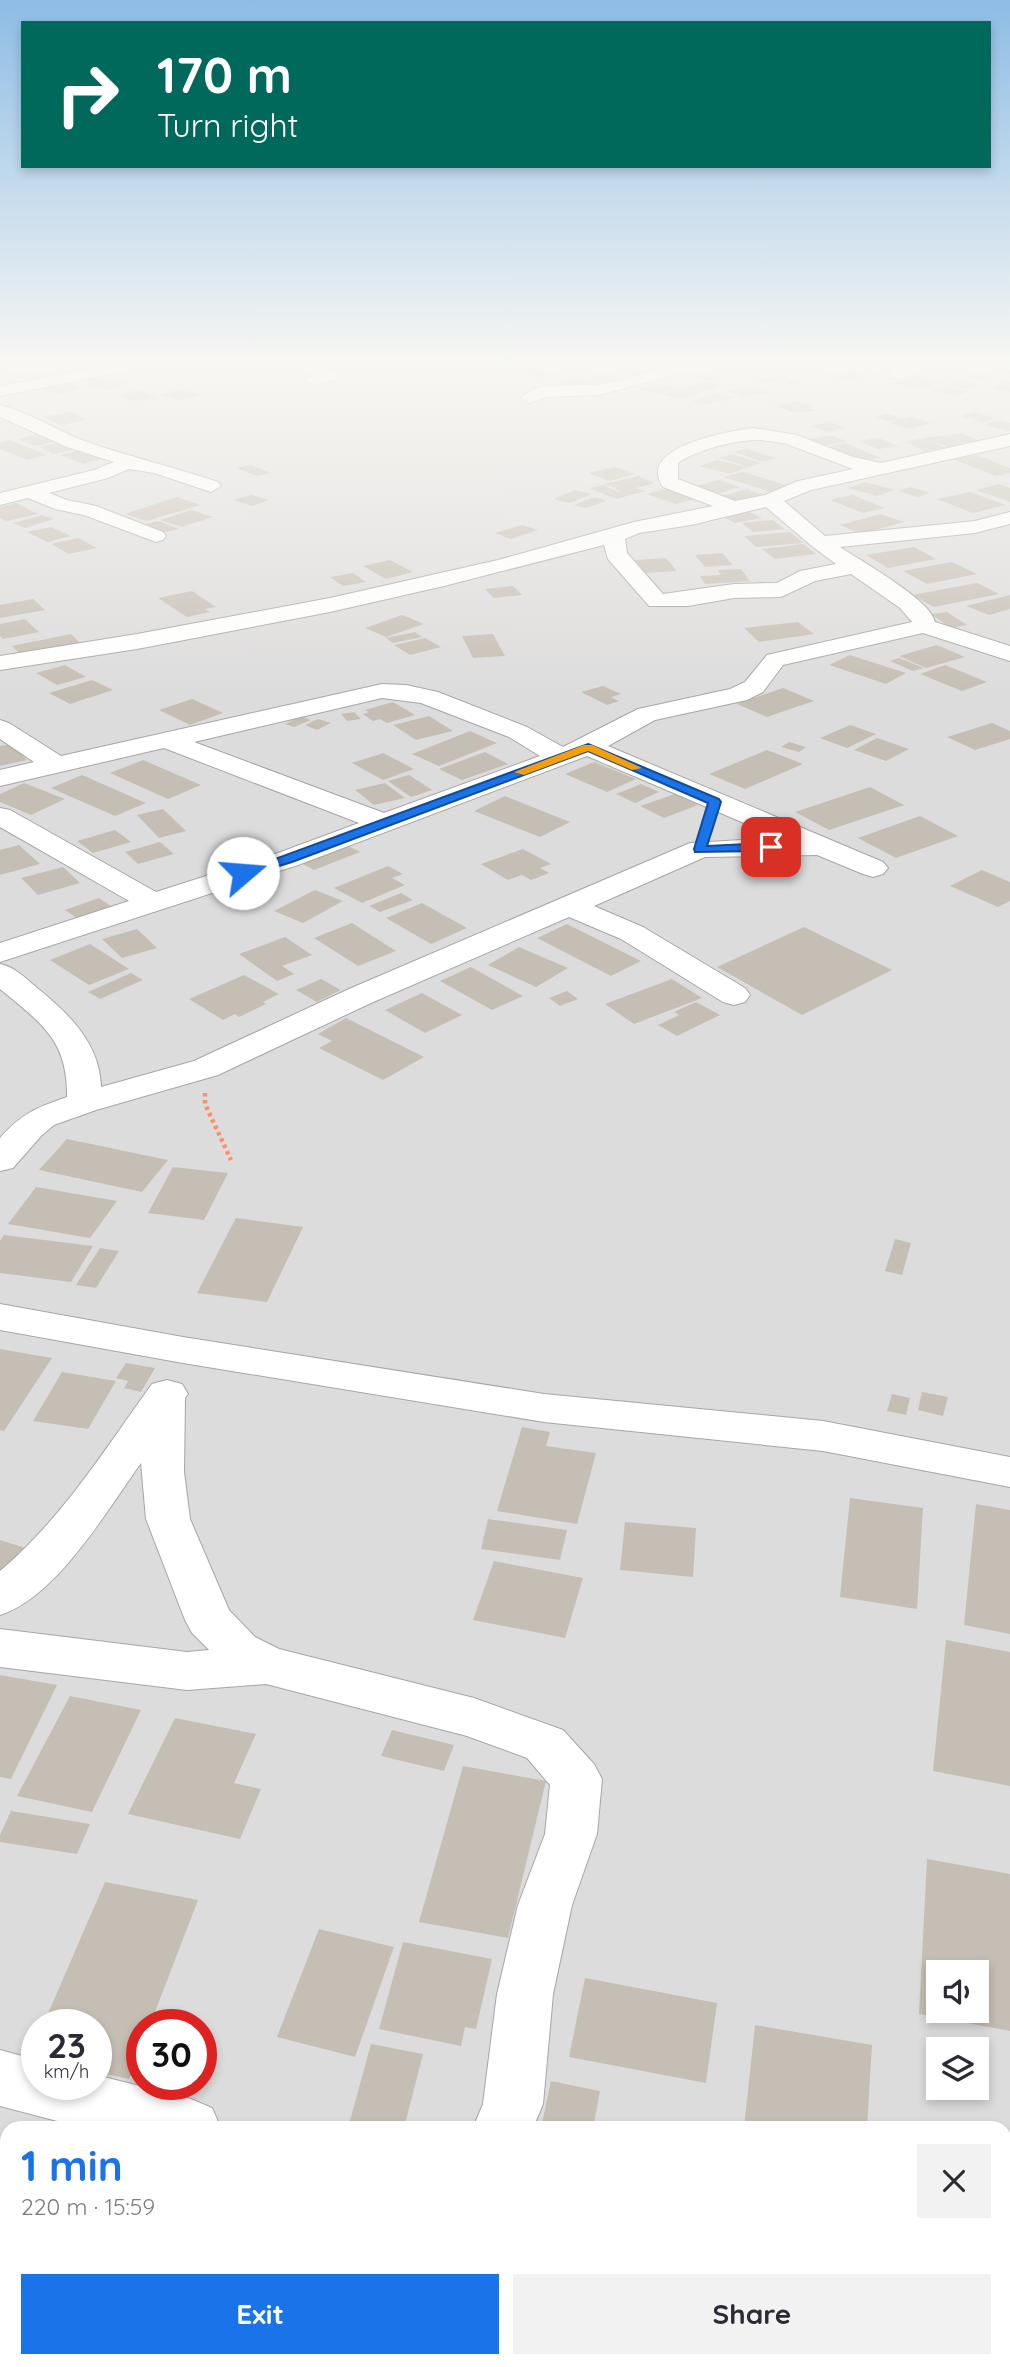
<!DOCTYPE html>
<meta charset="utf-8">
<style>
:root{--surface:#fff;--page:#f2f2f3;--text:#2b2b33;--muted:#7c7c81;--accent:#1a73e8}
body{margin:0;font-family:Quicksand,sans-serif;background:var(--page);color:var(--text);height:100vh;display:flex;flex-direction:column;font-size:26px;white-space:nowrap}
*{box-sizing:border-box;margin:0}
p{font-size:23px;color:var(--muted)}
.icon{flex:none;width:38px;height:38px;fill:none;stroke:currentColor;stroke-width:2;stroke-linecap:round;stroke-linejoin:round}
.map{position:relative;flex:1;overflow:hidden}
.sheet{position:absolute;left:0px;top:2121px;width:1012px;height:247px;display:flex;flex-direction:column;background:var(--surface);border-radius:21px 21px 0 0;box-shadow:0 4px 10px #0003}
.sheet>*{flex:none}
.guide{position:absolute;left:21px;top:21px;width:970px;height:147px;border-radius:0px;box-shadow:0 4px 10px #0003;background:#00695c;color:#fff;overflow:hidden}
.buttons{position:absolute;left:926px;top:1960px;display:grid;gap:14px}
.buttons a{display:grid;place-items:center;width:63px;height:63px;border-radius:0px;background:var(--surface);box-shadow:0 4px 10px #0003;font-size:35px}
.speed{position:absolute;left:21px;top:2009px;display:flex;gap:14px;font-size:35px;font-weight:700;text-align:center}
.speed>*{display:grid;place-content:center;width:91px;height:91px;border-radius:50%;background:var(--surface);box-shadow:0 4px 10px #0003;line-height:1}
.speed small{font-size:18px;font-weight:400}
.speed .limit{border:10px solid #d22;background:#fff;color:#111}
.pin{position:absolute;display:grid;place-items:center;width:60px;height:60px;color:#fff;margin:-30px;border-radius:14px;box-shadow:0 4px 10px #0006}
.me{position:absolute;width:77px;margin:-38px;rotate:72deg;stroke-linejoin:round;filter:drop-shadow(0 0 5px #0008)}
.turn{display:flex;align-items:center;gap:24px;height:147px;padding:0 21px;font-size:32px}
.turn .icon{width:91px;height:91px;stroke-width:2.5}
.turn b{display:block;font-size:49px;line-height:60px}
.round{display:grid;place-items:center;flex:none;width:74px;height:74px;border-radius:0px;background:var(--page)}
.head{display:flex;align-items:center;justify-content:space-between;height:119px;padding:0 21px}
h1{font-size:42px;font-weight:700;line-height:52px;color:var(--accent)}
.action{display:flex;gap:14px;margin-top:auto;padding:14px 21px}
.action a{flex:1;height:80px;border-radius:0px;background:var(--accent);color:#fff;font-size:28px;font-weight:700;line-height:80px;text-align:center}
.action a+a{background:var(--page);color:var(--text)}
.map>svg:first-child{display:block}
</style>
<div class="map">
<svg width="1010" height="2367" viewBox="0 0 1010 2367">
<rect width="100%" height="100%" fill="#f0eee5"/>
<path fill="#dddcdc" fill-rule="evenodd" d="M0 365H1010V2367H0ZM938 1972H976V2011H938ZM37 2025H96V2084H37ZM142 2025H201V2084H142ZM938 2049H976V2088H938ZM7 2128H1004V2361H7Z"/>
<path fill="#c5beb4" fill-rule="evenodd" d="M0 365H19L11 367 19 369 0 375V371L7 369 0 370Z
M87 365H116L90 373 73 368Z
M523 365H529L560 373 542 378 508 368Z
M635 365H674L659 370Z
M768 365H778L797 370 779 374 756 367Z
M838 365H872L898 370 879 377 870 375 881 371 866 372Z
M633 367 655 372 638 377 616 372Z
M848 369 868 375 846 381 826 375Z
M25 370 51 377 34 382 7 375Z
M976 371 995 375 983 380 964 377Z
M603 372 628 377 612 384 587 379Z
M702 372 721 378 707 381 689 375Z
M917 375 940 382 919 389 893 383 903 380 925 385 905 378Z
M98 377 126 384 106 390 78 382Z
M574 377 604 384 588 389 557 382Z
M771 377H783L799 384 791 385 779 380 763 383 755 380Z
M960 380 980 384 967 389 947 384Z
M1010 381V392L990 388Z
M66 382 84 387 61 394 42 389Z
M706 382 720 386 699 392 684 388Z
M655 383 676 388 659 394 638 389Z
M944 386 968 392 955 396 932 391Z
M751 387 768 393 744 397 727 391Z
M183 389 201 395 178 400 160 395Z
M678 389 698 393 681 399 661 394Z
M140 390 161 399 133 401 117 395Z
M719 394 733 398 706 405 692 401Z
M797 402 815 406 809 408 817 410 797 413 774 406Z
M71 412 87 420 60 425 43 417Z
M975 412 995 418 983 422 962 416Z
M888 414 903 419 911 417 931 423 909 429 889 423 899 419 888 421 875 417Z
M996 420 1010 423V431L984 425Z
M830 422 845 428 826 432 812 426Z
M41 433 58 441 35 446 18 439Z
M960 433 983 442 949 448 930 440 945 448 924 451 905 441Z
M830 435 846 441 819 447 803 441Z
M879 438 899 446 878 449 859 441Z
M10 440 47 455 27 460 0 449V443Z
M64 442 78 449 53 454 39 447Z
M845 443 881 458 858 462 823 448Z
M84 449 107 457 83 464 60 455Z
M747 449 776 458 763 462 734 452Z
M732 454 761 463 748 467 720 458Z
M977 455 1010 468V473L996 476 953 459Z
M717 460 747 467 730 474 699 466Z
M251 465 271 473 257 476 237 468Z
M615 467 635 474 610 481 589 473Z
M743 472 790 486 771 492 723 477Z
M638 476 655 483 636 488 646 491 616 499 589 488 604 485 618 492 621 491 604 484Z
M719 480 740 487 719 493 697 486Z
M866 482 895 490 877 496 848 488Z
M999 484 1010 488V502L976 490Z
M672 487 700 498 675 504 647 494Z
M910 487 930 493 918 497 898 491Z
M747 489 768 497 744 504 722 496Z
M575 490 592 494 570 503 553 499Z
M970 492 1006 505 973 513 937 499Z
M251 495 269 500 252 506 233 500Z
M852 495 885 508 863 513 830 500Z
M177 497 200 505 147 521 125 514Z
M595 497 607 501 585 508 574 505Z
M16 503 38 514 7 521 0 518V507Z
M743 509 762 518 735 523 717 514Z
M191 510 213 517 182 527 160 520Z
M880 514 904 522 861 534 840 525Z
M42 515 54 519 25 528 13 523Z
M773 520 784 529 753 532 742 523Z
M158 521H159L179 529 165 532 145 524Z
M522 525 538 530 511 539 495 533Z
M51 527 71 536 47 542 27 532Z
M790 532 803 543 756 547 744 536Z
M78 538 97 548 69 554 51 544Z
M803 544 816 554 775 559 762 549Z
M914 547 936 559 888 568 866 555Z
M722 553 733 565 705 567 695 555Z
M666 558 677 571 646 573 635 560Z
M390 560 413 572 386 579 363 566Z
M952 562 977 574 927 584 903 571Z
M741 569 750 581 705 584 700 576 721 575 718 570Z
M353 573 366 582 343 586 330 577Z
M977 583 999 594 934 607 912 595Z
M513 586 522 595 494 598 485 589Z
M192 591 216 607 205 609 210 612 187 617 158 598Z
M1010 595V609L989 615 966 606Z
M33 599 45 610 0 618V605Z
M947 612 967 625 951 628 931 614Z
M402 615 424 624 386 637 365 628Z
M25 619 39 632 3 639 0 636V624Z
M798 622 814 634 759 642 744 628Z
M415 632 422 637 393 643 386 638Z
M71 634 80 643 21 655 12 646Z
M493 634 505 656 473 658 462 636Z
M425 638 441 647 410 655 394 645Z
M937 645 965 657 926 668 899 656Z
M850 655 906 673 886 684 829 665Z
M899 658 924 668 913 671 890 661Z
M65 665 86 677 57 685 36 673Z
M945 665 987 682 962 691 920 674Z
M92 680 113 690 70 704 49 693Z
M603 686 621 694 611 697 619 701 607 705 581 692Z
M783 688 814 701 767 717 737 704Z
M192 699 223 713 190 725 159 710Z
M393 702 415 715 387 723 380 719 373 721 363 714 369 712 365 710Z
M354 712 361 719 347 721 341 714Z
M301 716 311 720 294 727 285 724Z
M429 716 453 731 416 740 393 725Z
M318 719 331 723 317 730 305 725Z
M992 723 1010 731V739L975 750 947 737Z
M850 725 876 734 847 748 820 738Z
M470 731 497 743 439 766 412 754Z
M877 738 909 749 886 761 854 750Z
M789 742 806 747 799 752 781 747Z
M12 744 27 760 0 766V746Z
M767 750 803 764 745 789 709 774Z
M485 752 508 764 462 780 439 769Z
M383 753 414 769 383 780 352 763Z
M143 760 201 785 168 799 110 773Z
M594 762 636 779 607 792 565 774Z
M82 775 146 803 115 816 51 788Z
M409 775 432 790 411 797 388 781Z
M24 783 65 799 31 815 0 802V794Z
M385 783 405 798 374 805 355 790Z
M641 784 659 792 635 803 616 794Z
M870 787 904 805 829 830 795 812Z
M675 794 698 805 664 818 640 806Z
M505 796 570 822 540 837 474 811Z
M163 809 186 831 159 838 137 815Z
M920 816 958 836 896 858 858 838Z
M115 830 131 842 93 853 77 841Z
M160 842 174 854 138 864 125 852Z
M343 843 360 852 314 870 297 861Z
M19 845 40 864 0 875V850Z
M523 849 551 864 540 868 549 873 531 880 522 875 508 880 481 864Z
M388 866 403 874 392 878 405 885 362 903 334 888Z
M63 867 80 883 38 895 21 878Z
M982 870 1010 882V901L998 907 950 886Z
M315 890 343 901 303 923 274 911Z
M401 893 413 900 380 912 369 906Z
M99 898 111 906 78 919 65 910Z
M422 903 467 928 431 944 386 918Z
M352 923 396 951 358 966 314 938Z
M567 924 641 961 611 976 537 938Z
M804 927 892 970 802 1015 717 967Z
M137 929 157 948 122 958 102 939Z
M285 937 312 955 282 966 294 974 277 981 239 954Z
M90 944 129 969 89 985 50 960Z
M519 947 568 968 536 987 488 965Z
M471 967 523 996 492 1010 440 981Z
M131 973 143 980 100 999 88 992Z
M244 975 279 994 263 1002 266 1004 239 1017 235 1014 223 1020 189 999Z
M321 979 341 990 317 1002 296 990Z
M672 979 702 998 634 1024 605 1004Z
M567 991 578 999 560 1006 549 998Z
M422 993 462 1015 425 1033 385 1010Z
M696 1002 720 1015 677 1036 658 1025 679 1015 674 1012Z
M346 1018 424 1057 383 1080 319 1048 332 1041 318 1034Z
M67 1139 168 1160 142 1192 39 1170Z
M173 1167 228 1173 204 1220 148 1213Z
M36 1187 117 1201 90 1238 8 1224Z
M236 1218 303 1227 267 1302 197 1293Z
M4 1235 93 1246 71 1282 0 1273V1241Z
M895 1239 911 1243 902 1275 885 1271Z
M100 1248 119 1251 96 1288 76 1285Z
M0 1349 52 1358 4 1431 0 1430Z
M126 1363 155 1368 141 1392 124 1388 128 1381 116 1378Z
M62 1372 116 1381 88 1429 33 1421Z
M922 1392 948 1397 943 1416 918 1410Z
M892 1394 910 1398 906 1415 887 1411Z
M522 1427 550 1432 546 1446 596 1453 577 1524 497 1511Z
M850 1498 923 1508 917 1609 840 1597Z
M976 1504 1010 1510V1634L964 1625Z
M488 1519 567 1530 560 1560 481 1549Z
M625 1522 696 1528 693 1577 620 1570Z
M0 1540 29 1549 0 1585Z
M494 1561 583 1578 565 1638 473 1620Z
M946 1640 1010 1652V1786L933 1771Z
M0 1675 57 1685 11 1779 0 1777Z
M70 1696 141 1710 92 1812 17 1796Z
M175 1718 256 1734 234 1783 261 1789 240 1839 128 1814Z
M392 1730 454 1745 444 1771 381 1756Z
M463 1766 546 1781 508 1938 419 1922Z
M11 1811 90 1824 77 1854 0 1842V1835Z
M927 1859 1010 1874V2031L919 2014ZM938 1972H976V2011H938Z
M105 1882 198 1900 150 2025H142V2045L129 2079 96 2072V2025H43Z
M319 1929 394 1947 355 2057 277 2037Z
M403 1942 492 1959 476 2029 465 2027 461 2046 379 2029Z
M585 1978 717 2003 706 2083 569 2057Z
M755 2025 872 2045 867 2128H744Z
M371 2044 423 2054 404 2128H348Z
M551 2081 600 2091 593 2128H541Z
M0 2191 7 2193V2279L0 2277Z
M0 2313 7 2315V2361H65L63 2367H0Z
M133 2361H231L229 2367H153Z"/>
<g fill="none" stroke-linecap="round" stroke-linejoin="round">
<g stroke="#a6a6a6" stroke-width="2">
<path id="minor" d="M112 365H139L137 369 0 396V386Z
M298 365H320L339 375 337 379 315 385 306 380 315 375Z
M674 365H699L697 369 599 395 547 397 530 403 521 398C537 380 573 386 594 385 620 383 649 371 674 365Z
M906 365H927L903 378H891L889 374Z
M996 365H1010V371L998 369Z
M0 405C28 412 53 428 79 439 125 456 171 466 218 482L221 486 211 492 154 473 129 469 108 478 49 493 67 500 96 506 163 532 166 536 163 540 156 542 84 515 55 509 28 498 0 505V493L94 470 114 462 67 447 0 417Z
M754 428 797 435 853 457 881 463 1010 434V446L811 490 784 501 825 536 975 521 1010 512V524L975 533 840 547C861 561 931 600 935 622L1010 646V661L923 633 783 665 763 692 747 700 655 720 608 746 883 862 888 868 883 874 873 877 863 874 817 855 705 857 594 906 643 927 745 988 750 995 745 1002 734 1005 723 1002 621 939 569 917 371 1003 218 1075 96 1110 54 1125 41 1136 13 1168 0 1171V1138C22 1113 36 1108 67 1097 68 1040 41 1023 0 989V964C15 967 24 977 36 987 68 1013 100 1043 101 1087L194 1061 349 989 690 843 779 838 587 756 298 865 0 962V943L129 901 0 827V808L10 810 156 892 278 853 359 823 164 748 0 786V770L34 762 0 739V720L9 723 61 756 382 684 406 685 438 692 527 727 563 747 638 709 730 689 745 682 767 655 912 622 900 608 851 574 815 581 781 597 734 598 688 606H649L608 559 604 545 444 586 330 612 137 649 0 670V656L137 634 330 598 498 560 634 522 713 506 663 487C635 447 729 431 754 428ZM761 440 784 443 853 469 798 481 765 495 735 501 678 479V463C696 450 738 439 761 440ZM766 507 813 547 836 564 800 571 777 583 734 584 663 594 627 553 625 539 639 533 691 525ZM382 698 421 703 509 737 540 756 384 813 194 742Z
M0 1304 183 1337 544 1394 823 1421 1010 1457V1487L823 1451 544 1422 183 1363 0 1330Z
M167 1380 182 1384 188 1394 185 1398 184 1472 190 1519 229 1610 255 1637 279 1649 474 1698 563 1730 594 1764 602 1779 597 1834 572 1905 553 1994 543 2104 533 2128H473L483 2104 497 1994 518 1905 545 1834 550 1785 527 1758 467 1736 266 1684 187 1690 0 1667V1629L187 1652 209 1650 192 1633 185 1620 146 1519 141 1463C107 1510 57 1597 0 1615V1571C62 1519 105 1449 152 1384Z
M0 2050 37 2060V2084H96V2075L191 2099 212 2108 221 2128H84L0 2106Z
M460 2361H526V2367H460Z"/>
</g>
<path stroke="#ff8d67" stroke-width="4.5" stroke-dasharray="3.5 3.5" stroke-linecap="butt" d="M205 1093V1104L231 1160"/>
<use href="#minor" fill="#fff" fill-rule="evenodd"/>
</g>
<linearGradient id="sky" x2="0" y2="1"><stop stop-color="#8dbce5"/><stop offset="0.52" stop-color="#f8f7f3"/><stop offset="1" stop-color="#f8f7f3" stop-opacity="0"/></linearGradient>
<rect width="1010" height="696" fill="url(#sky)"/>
<path fill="#1a73e8" stroke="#114b97" stroke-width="2" d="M588 744 719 799 721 802 707 846 771 843 777 847 771 851 695 852 694 849 708 803 588 751 292 862 243 877 237 873Z"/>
<path fill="#f59e0b" d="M584 745H592L642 768 632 770 588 751 524 775 514 772Z"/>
</svg>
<div class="buttons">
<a><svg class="icon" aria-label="sound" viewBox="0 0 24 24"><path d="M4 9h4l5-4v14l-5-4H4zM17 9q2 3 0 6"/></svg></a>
<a><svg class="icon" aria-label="layers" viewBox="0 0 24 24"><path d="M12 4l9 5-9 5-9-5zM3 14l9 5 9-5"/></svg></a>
</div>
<div class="speed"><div>23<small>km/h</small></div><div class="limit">30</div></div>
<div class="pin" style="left:771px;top:847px;background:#d93025"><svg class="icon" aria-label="arrive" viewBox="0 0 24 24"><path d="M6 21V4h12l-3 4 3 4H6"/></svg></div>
<svg class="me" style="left:243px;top:873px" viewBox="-20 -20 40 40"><circle r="19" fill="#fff"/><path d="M0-13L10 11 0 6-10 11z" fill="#1a73e8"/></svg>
<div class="guide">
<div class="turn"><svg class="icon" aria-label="right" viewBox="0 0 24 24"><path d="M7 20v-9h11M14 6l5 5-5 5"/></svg><div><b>170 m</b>Turn right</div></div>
</div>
<section class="sheet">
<div class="head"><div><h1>1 min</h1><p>220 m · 15:59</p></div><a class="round"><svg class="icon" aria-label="close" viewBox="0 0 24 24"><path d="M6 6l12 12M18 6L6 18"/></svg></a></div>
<div class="action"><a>Exit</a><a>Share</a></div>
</section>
</div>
